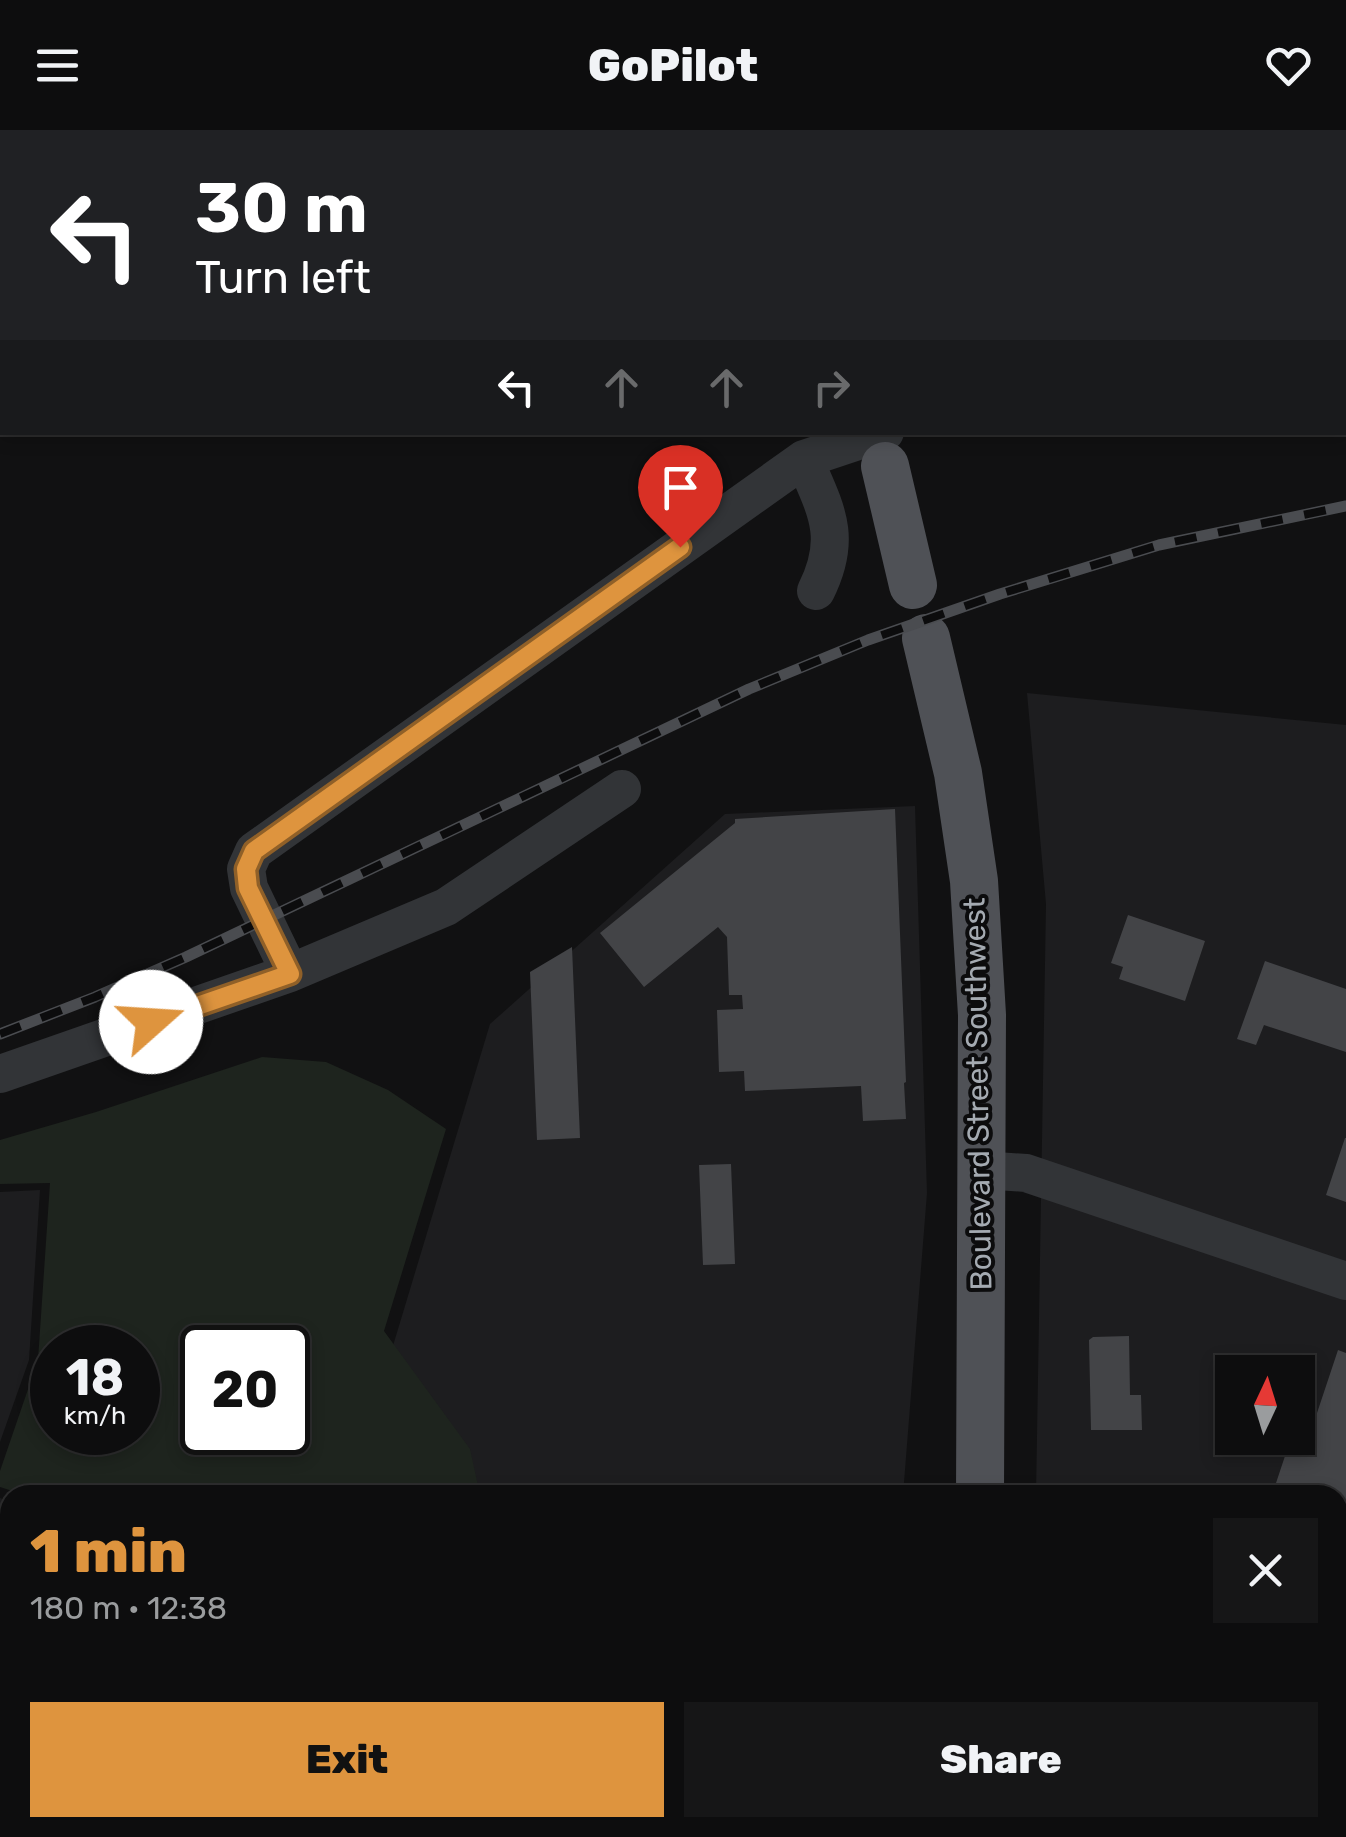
<!DOCTYPE html>
<meta charset="utf-8">
<style>
:root{--surface:#0d0d0e;--page:#161617;--text:#f1f3f6;--muted:#9a9c9e;--line:#2d2d2e;--accent:#de943e}
body{margin:0;font-family:Rubik,sans-serif;background:var(--page);color:var(--text);height:100vh;display:flex;flex-direction:column;font-size:38px;white-space:nowrap}
*{box-sizing:border-box;margin:0}
p{font-size:32px;color:var(--muted)}
.icon{flex:none;width:55px;height:55px;fill:none;stroke:currentColor;stroke-width:2;stroke-linecap:round;stroke-linejoin:round}
.map{position:relative;flex:1;overflow:hidden}
.details{position:absolute;left:0px;top:1355px;width:1348px;height:352px;display:flex;flex-direction:column;background:var(--surface);border-radius:30px 30px 0 0;box-shadow:0 5px 15px #0003,0 0 0 2px var(--line)}
.details>*{flex:none}
.guide{position:absolute;left:0px;top:0px;width:1348px;height:305px;box-shadow:0 5px 15px #0003,0 0 0 2px var(--line);background:#202124;color:#fff;overflow:hidden}
.needle{width:65px;rotate:4deg}
.tools{position:absolute;left:1215px;top:1225px;display:grid;gap:20px}
.tools a{display:grid;place-items:center;width:100px;height:100px;border-radius:0px;background:var(--surface);box-shadow:0 5px 15px #0003,0 0 0 2px var(--line);font-size:50px}
.speed{position:absolute;left:30px;top:1195px;display:flex;gap:20px;font-size:50px;font-weight:700;text-align:center}
.speed>*{display:grid;place-content:center;width:130px;height:130px;border-radius:50%;background:var(--surface);box-shadow:0 5px 15px #0003,0 0 0 2px var(--line);line-height:1}
.speed small{font-size:25px;font-weight:400}
.speed .limit{border:5px solid #111;border-radius:15px;background:#fff;color:#111}
.pin{position:absolute;display:grid;place-items:center;width:85px;height:85px;color:#fff;margin:-102px -42px;border-radius:50% 50% 50% 0;rotate:-45deg;box-shadow:0 0 10px #0007}
.pin .icon{rotate:45deg}
.me{position:absolute;width:110px;margin:-55px;rotate:71deg;stroke-linejoin:round;filter:drop-shadow(0 0 8px #0008)}
.turn{display:flex;align-items:center;gap:35px;height:210px;padding:0 30px;font-size:45px}
.turn .icon{width:130px;height:130px;stroke-width:2.5}
.turn b{display:block;font-size:70px;line-height:85px}
.lanes{display:flex;align-items:center;height:95px;padding:0 30px;background:#0003;justify-content:center;gap:50px;direction:ltr}
.lanes .off{opacity:.35}
.round{display:grid;place-items:center;flex:none;width:105px;height:105px;border-radius:0px;background:var(--page)}
.headline{display:flex;align-items:center;justify-content:space-between;height:170px;padding:0 30px}
h1{font-size:60px;font-weight:800;line-height:75px;color:var(--accent)}
.primary-button{display:flex;gap:20px;margin-top:auto;padding:20px 30px}
.primary-button a{flex:1;height:115px;border-radius:0px;background:var(--accent);color:#111;font-size:40px;font-weight:800;line-height:115px;text-align:center}
.primary-button a+a{background:var(--page);color:var(--text)}
header{display:flex;justify-content:space-between;align-items:center;height:130px;padding:0 30px;background:var(--surface);font-size:45px;font-weight:800}
.map>svg:first-child{display:block}
</style>
<header><svg class="icon" aria-label="menu" viewBox="0 0 24 24"><path d="M4 6h16M4 12h16M4 18h16"/></svg>GoPilot<svg class="icon" aria-label="heart" viewBox="0 0 24 24"><path d="M12 20l-8-8c-3-5 5-10 8-4 3-6 11-1 8 4z"/></svg></header>
<div class="map">
<svg width="1346" height="1707" viewBox="0 0 1346 1707">
<rect width="100%" height="100%" fill="#111112"/>
<path fill="#1d1d1f" fill-rule="evenodd" d="M1027 563 1346 595V1707H1087L1083 1700 1082 1698H1338V1365H1036L1046 774ZM1232 1242H1298V1308H1232Z
M915 676 927 1063 903 1365H348L490 894 725 684Z
M40 1060 29 1230 0 1312V1062Z
M0 1368 10 1372V1698H904L905 1707H0Z"/>
<path fill="#1e241e" fill-rule="evenodd" d="M262 927 326 932 388 960 446 999 384 1201 470 1319 480 1365H25L0 1357V1341L38 1230 50 1053 0 1054V1010L96 982ZM52 1218H138V1302H52ZM202 1218H288V1302H202Z"/>
<path fill="#434447" d="M895 679 906 952 904 953 906 989 863 991 861 956 745 961 744 941 719 942 717 880 743 879 742 865H729L727 807 718 797 644 857 600 803 735 693V689Z
M1128 785 1205 811 1185 871 1119 849 1123 837 1111 833Z
M572 817 580 1008 537 1010 530 842Z
M1265 831 1346 859V922L1264 895 1256 915 1237 909Z
M1345 1008H1346V1072L1326 1065Z
M731 1034 735 1134 703 1135 699 1035Z
M1129 1206 1130 1265H1141L1142 1300H1091L1089 1210 1093 1207Z
M1338 1220 1346 1223V1393L1338 1390V1365H1272L1288 1317 1304 1322Z
M0 1520 10 1523V1649L5 1664 0 1662Z
M209 1698H285L282 1707H206Z
M353 1698H500L497 1707H350Z
M714 1698H878L875 1707H711Z"/>
<g fill="none" stroke-linecap="round" stroke-linejoin="round">
<path stroke="#323437" stroke-width="38" d="M611 0 614 2
M979 0 984 2
M1324 0 1327 2
M15 2 22 0
M496 2 501 0
M1177 2 1186 0
M1345 27 1346 29
M0 165 2 164
M804 329C826 380 843 407 816 461
M290 843 249 758 246 739 254 721 804 329 885 302
M0 944 290 843 446 777 622 659
M982 1040 1026 1043 1346 1151"/>
<path stroke="#4f5156" stroke-width="48" d="M805 0 806 2
M885 336 913 455
M926 508 958 643 974 751 982 885 980 1365
M1016 1698 1019 1707"/>
<g stroke="#4a4c50" stroke-width="11">
<path id="rail" d="M0 904 95 867 186 827 749 559 868 510 1000 464 1159 415 1346 376"/>
</g>
<use href="#rail" stroke="#0c0c0d" stroke-width="8" stroke-dasharray="22" stroke-linecap="butt"/>
</g>
<g fill="none" stroke-linecap="round" stroke-linejoin="round">
<g stroke="#906028" stroke-width="25">
<path id="route" d="M151 892 290 844 248 758 246 739 254 721 680 417"/>
</g>
<use href="#route" stroke="#de943e" stroke-width="18"/>
</g>
<g text-anchor="middle" stroke-width="8" stroke-linejoin="round" paint-order="stroke">
<g font-size="30" fill="#a4aab1" stroke="#0c0c0d">
<text transform="translate(978 964) rotate(-91)" y="10">Boulevard Street Southwest</text>
</g>
</g>
</svg>
<div class="tools">
<a><svg class="needle" viewBox="-14 -14 28 28"><path d="M0-13l5 13h-10z" fill="#e53935"/><path d="M0 13l5-13h-10z" fill="#9a9c9e"/></svg></a>
</div>
<div class="speed"><div>18<small>km/h</small></div><div class="limit">20</div></div>
<div class="pin" style="left:680px;top:417px;background:#d93025"><svg class="icon" aria-label="arrive" viewBox="0 0 24 24"><path d="M6 21V4h12l-3 4 3 4H6"/></svg></div>
<svg class="me" style="left:151px;top:892px" viewBox="-20 -20 40 40"><circle r="19" fill="#fff"/><path d="M0-13L10 11 0 6-10 11z" fill="#de943e"/></svg>
<div class="guide">
<div class="turn"><svg class="icon" aria-label="left" viewBox="0 0 24 24"><path d="M17 20v-9H6M10 6l-5 5 5 5"/></svg><div><b>30 m</b>Turn left</div></div>
<div class="lanes"><svg class="icon" aria-label="left" viewBox="0 0 24 24"><path d="M17 20v-9H6M10 6l-5 5 5 5"/></svg><svg class="icon off" aria-label="ahead" viewBox="0 0 24 24"><path d="M12 20V5M6 11l6-6 6 6"/></svg><svg class="icon off" aria-label="ahead" viewBox="0 0 24 24"><path d="M12 20V5M6 11l6-6 6 6"/></svg><svg class="icon off" aria-label="right" viewBox="0 0 24 24"><path d="M7 20v-9h11M14 6l5 5-5 5"/></svg></div>
</div>
<section class="details">
<div class="headline"><div><h1>1 min</h1><p>180 m · 12:38</p></div><a class="round"><svg class="icon" aria-label="close" viewBox="0 0 24 24"><path d="M6 6l12 12M18 6L6 18"/></svg></a></div>
<div class="primary-button"><a>Exit</a><a>Share</a></div>
</section>
</div>
